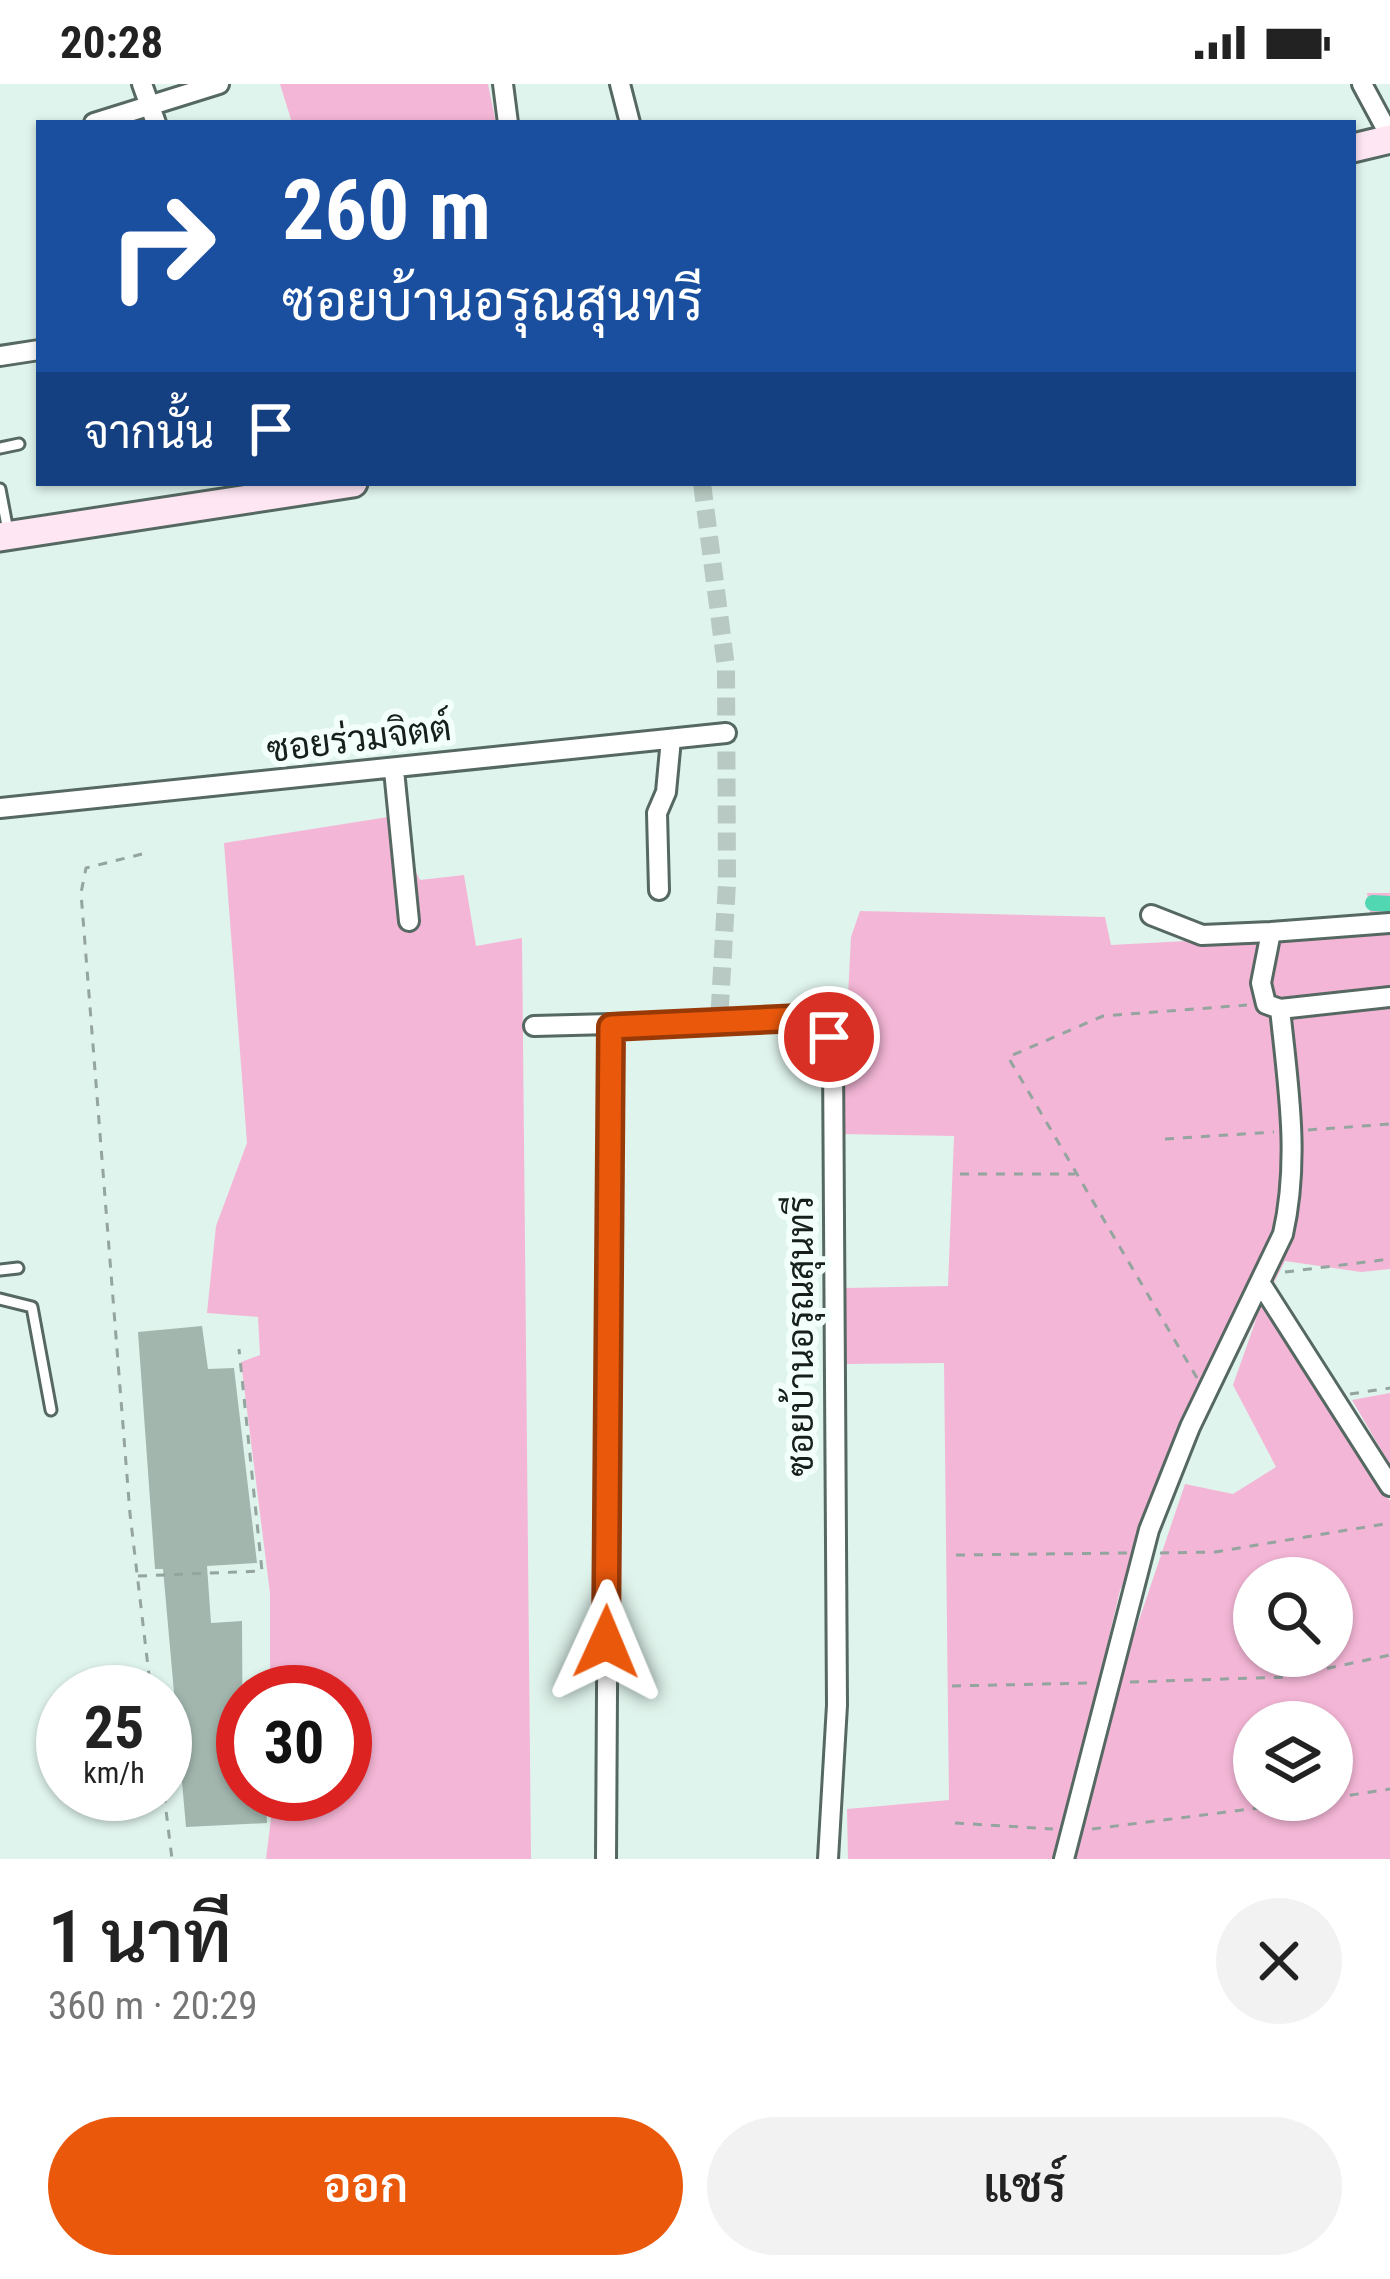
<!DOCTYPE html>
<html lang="th">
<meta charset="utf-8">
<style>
:root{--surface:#fff;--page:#f2f2f2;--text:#222;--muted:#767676;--accent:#ea580c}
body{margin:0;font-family:"Roboto Condensed",Sarabun,sans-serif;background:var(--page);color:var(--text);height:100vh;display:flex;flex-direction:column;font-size:45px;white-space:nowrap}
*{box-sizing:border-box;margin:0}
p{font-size:39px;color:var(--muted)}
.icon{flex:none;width:66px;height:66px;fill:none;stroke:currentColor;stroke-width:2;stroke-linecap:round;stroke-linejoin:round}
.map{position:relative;height:1775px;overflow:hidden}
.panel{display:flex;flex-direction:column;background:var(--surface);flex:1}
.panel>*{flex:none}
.guide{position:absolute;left:36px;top:36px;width:1320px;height:366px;border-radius:0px;box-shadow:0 3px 9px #0004;background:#1a4fa0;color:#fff;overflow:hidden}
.tools{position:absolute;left:1233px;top:1473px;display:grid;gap:24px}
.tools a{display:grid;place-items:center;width:120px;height:120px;border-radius:50%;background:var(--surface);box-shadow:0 3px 9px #0004;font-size:60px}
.speed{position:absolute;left:36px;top:1581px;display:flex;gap:24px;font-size:60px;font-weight:700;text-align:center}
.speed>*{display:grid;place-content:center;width:156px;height:156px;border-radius:50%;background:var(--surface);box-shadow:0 3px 9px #0004;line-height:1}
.speed small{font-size:30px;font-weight:400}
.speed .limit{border:18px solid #d22;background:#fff;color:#111}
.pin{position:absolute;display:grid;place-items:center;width:102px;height:102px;color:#fff;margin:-51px;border:6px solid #fff;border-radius:50%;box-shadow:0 3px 12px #0007}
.me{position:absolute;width:132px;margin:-66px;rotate:1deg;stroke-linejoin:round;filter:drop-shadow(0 0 9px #0008)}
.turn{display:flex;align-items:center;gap:42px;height:252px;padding:0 48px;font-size:54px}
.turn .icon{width:156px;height:156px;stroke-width:2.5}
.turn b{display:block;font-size:84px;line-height:102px}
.then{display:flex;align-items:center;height:114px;padding:0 48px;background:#0003;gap:24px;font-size:45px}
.round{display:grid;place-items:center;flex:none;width:126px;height:126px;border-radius:63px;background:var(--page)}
.head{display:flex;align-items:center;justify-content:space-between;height:204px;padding:0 48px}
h1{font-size:72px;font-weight:600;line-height:90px}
.button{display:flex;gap:24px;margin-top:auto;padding:24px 48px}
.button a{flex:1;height:138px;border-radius:72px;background:var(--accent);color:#fff;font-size:48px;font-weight:600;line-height:138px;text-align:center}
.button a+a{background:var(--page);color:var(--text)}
.status{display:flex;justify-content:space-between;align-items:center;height:84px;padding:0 60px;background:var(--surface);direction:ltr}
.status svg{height:33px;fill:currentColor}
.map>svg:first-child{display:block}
</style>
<div class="status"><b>20:28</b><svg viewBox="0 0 49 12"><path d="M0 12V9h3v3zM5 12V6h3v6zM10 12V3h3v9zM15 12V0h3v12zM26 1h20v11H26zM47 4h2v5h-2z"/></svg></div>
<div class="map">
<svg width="1390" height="1775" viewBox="0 0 1390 1775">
<rect width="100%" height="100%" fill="#dff4ec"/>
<path fill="#f4b6d6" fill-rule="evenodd" d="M280 0H488L496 39H292Z
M388 733 420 796 464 791 476 862 522 854 531 1775H266L274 1710H345V1608H270V1509L241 1278 260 1271 258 1233 207 1229 216 1142 247 1059 224 759Z
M1367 809H1390V1185L1361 1188 1285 1177 1263 1220 1390 1417V1775H1073L1107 1631 1185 1400 1233 1410 1276 1383 1233 1301 1257 1233 1120 1506 1057 1775H848L847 1725 949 1716 944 1279 846 1280 845 1204 948 1202 954 1052 841 1050 851 853 860 827 1105 833 1111 861 1373 847ZM1254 1494H1332V1572H1254ZM1254 1638H1332V1716H1254Z
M1390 1309V1381L1352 1316Z"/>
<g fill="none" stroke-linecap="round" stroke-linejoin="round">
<path stroke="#52d7b3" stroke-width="16" d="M1373 819 1390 820"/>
</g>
<path fill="#a2b6ae" d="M202 1242 208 1285 234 1284 257 1479 207 1482 211 1539 242 1537 243 1710H265L267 1739 186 1743 163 1485H155L138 1248Z"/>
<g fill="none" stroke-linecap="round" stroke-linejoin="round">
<path stroke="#b7c9c2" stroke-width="18" stroke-dasharray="18 9" stroke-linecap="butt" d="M702 399 726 583 727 799 719 938"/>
<g stroke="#566862" stroke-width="15">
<path id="service" d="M0 364 19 360
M0 405 8 447
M0 1186 18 1184
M0 1215 32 1223 51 1326"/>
</g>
<g stroke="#566862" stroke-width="24">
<path id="minor" d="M142 0 156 39
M503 0 508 39
M620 0 630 39
M1362 0 1390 52
M94 39 219 0
M0 272 39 266
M394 686 409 837
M0 724 726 649
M659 806 657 729 666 708 671 655
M1151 831 1202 851 1271 848
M1390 839 1271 848 1261 899 1266 920 1280 925 1390 913
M534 942 801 935 829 953 833 972 837 1621 828 1775
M1261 1200 1390 1402
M606 1775 611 943
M1064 1775 1149 1446 1190 1343 1283 1150C1300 1075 1288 1001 1280 925"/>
</g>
<g stroke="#566862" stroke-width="33">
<path id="secondary" d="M1353 64 1390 55
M0 453 353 399"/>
</g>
<path stroke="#94a49e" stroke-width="3" stroke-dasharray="9 9" stroke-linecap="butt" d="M142 770 86 784 81 809 130 1430 151 1608
M1308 1046 1390 1040
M1165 1055 1274 1048
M960 1090H1075
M1285 1188 1390 1175
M1197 1294 1008 973 1103 932 1247 921
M1350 1310 1390 1304
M1160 1469 1215 1468 1390 1439
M956 1471 1127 1469
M138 1492 262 1487 239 1265
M1130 1598 1287 1593 1390 1571
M952 1602 1091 1599
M164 1710 172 1775
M1332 1714 1390 1705
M955 1739 1053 1745
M1092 1745 1322 1716"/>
<use href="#service" stroke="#fff" stroke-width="9"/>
<use href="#minor" stroke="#fff" stroke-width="18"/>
<use href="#secondary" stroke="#fee6f3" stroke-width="27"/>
</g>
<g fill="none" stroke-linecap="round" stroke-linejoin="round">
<g stroke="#983908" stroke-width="30">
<path id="route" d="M606 1558 611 943 801 934 829 953"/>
</g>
<use href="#route" stroke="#ea580c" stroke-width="21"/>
</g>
<g text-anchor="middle" stroke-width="12" stroke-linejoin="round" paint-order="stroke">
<g font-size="36" fill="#171f1c" stroke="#f2fffa">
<text transform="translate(359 654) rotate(-7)" y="13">ซอยร่วมจิตต์</text>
<text transform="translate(800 1252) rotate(-90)" y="13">ซอยบ้านอรุณสุนทรี</text>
</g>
</g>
</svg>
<div class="tools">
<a><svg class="icon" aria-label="search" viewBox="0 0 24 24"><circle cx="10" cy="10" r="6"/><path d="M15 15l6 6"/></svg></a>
<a><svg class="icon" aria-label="layers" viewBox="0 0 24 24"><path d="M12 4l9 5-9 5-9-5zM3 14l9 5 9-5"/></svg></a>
</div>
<div class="speed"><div>25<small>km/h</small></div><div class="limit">30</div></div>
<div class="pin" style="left:829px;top:953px;background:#d93025"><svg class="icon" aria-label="arrive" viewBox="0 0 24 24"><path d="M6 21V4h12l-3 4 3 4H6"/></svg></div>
<svg class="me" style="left:606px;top:1558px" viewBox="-20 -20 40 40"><path d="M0-17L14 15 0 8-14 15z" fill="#ea580c" stroke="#fff" stroke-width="4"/></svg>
<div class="guide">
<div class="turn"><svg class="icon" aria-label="right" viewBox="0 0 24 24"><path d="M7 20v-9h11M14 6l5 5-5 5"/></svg><div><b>260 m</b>ซอยบ้านอรุณสุนทรี</div></div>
<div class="then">จากนั้น<svg class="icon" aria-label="arrive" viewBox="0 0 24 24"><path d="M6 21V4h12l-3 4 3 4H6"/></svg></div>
</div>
</div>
<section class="panel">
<div class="head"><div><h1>1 นาที</h1><p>360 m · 20:29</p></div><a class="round"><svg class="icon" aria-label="close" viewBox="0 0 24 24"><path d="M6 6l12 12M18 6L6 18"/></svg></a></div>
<div class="button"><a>ออก</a><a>แชร์</a></div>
</section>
